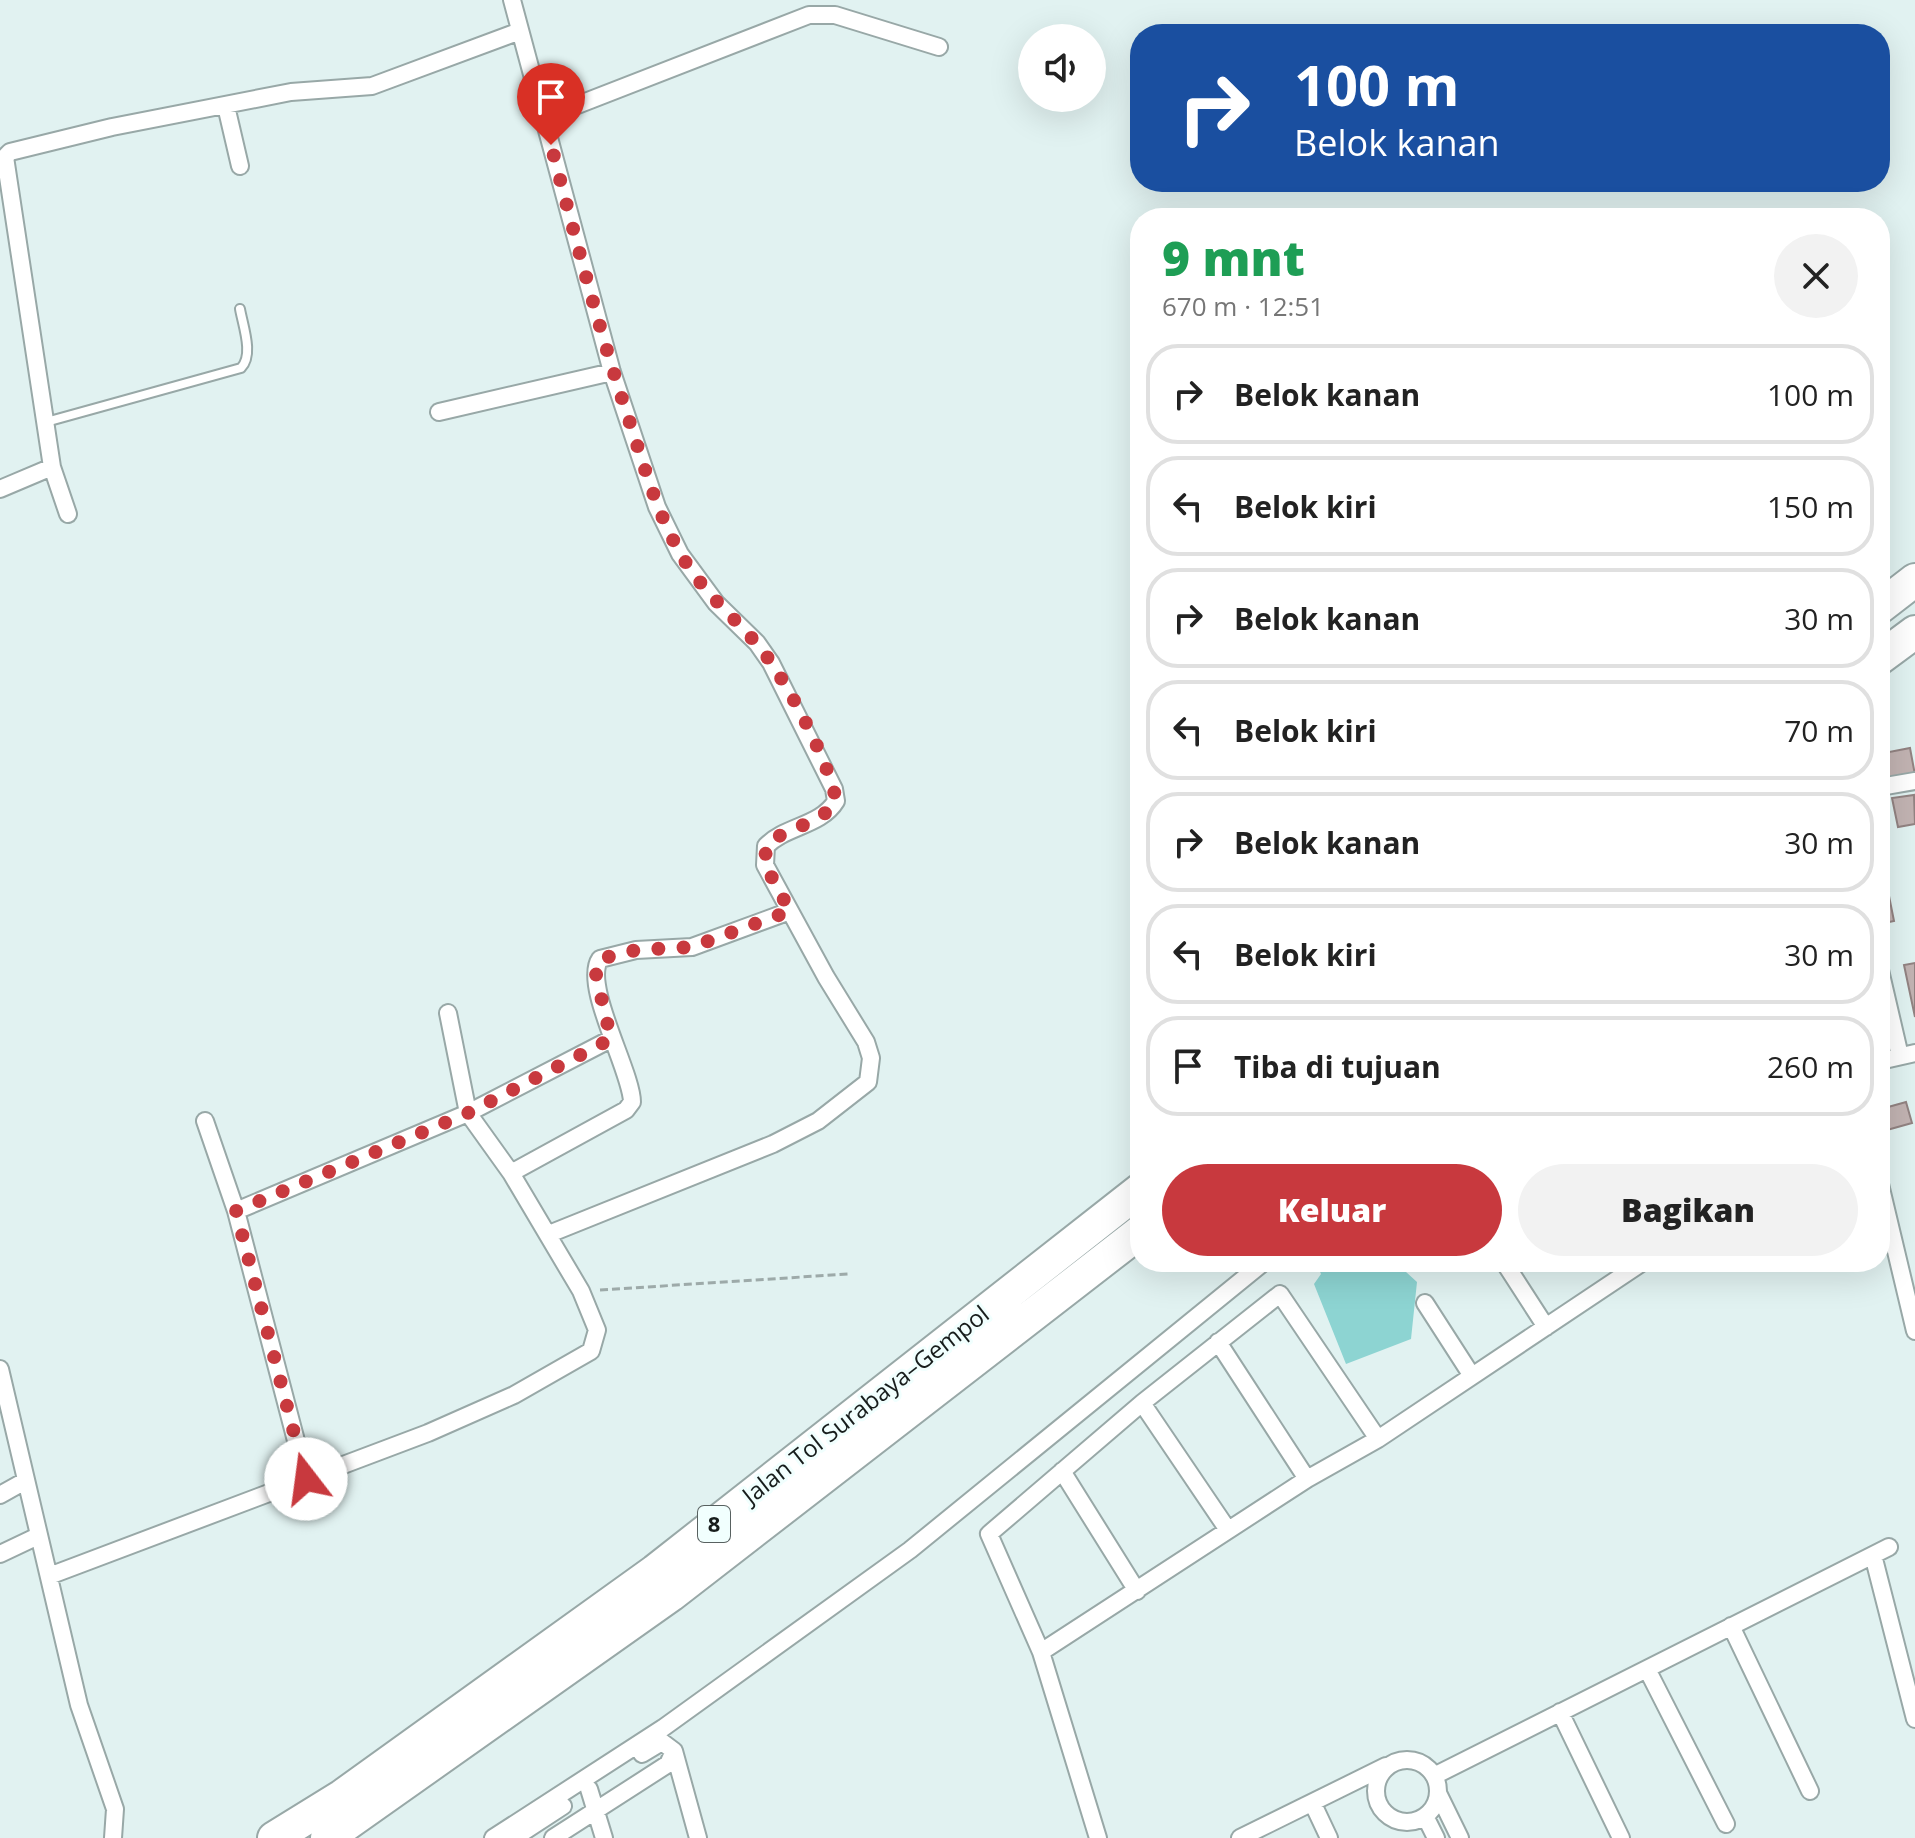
<!DOCTYPE html>
<html lang="id">
<meta charset="utf-8">
<style>
:root{--surface:#fff;--page:#f2f2f2;--text:#222;--muted:#767676;--line:#e0e0e0;--accent:#c8393e}
body{margin:0;font-family:"Open Sans",sans-serif;background:var(--page);color:var(--text);height:100vh;display:flex;flex-direction:column;font-size:30px;white-space:nowrap}
*{box-sizing:border-box;margin:0}
p{font-size:26px;color:var(--muted)}
.icon{flex:none;width:44px;height:44px;fill:none;stroke:currentColor;stroke-width:2;stroke-linecap:round;stroke-linejoin:round}
.map{position:relative;flex:1;overflow:hidden}
.side{position:absolute;left:1130px;top:208px;width:760px;height:1064px;display:flex;flex-direction:column;background:var(--surface);border-radius:32px;box-shadow:0 8px 32px #0002}
.side>*{flex:none}
.banner{position:absolute;left:1130px;top:24px;width:760px;height:168px;border-radius:32px;box-shadow:0 8px 32px #0002;background:#1a4fa0;color:#fff;overflow:hidden}
.tools{position:absolute;left:1018px;top:24px;display:grid;gap:16px}
.tools a{display:grid;place-items:center;width:88px;height:88px;border-radius:50%;background:var(--surface);box-shadow:0 8px 32px #0002;font-size:40px}
.pin{position:absolute;display:grid;place-items:center;width:68px;height:68px;color:#fff;margin:-82px -34px;border-radius:50% 50% 50% 0;rotate:-45deg;box-shadow:0 0 8px #0007}
.pin .icon{rotate:45deg}
.me{position:absolute;width:88px;margin:-44px;rotate:345deg;stroke-linejoin:round;filter:drop-shadow(0 0 6px #0008)}
.turn{display:flex;align-items:center;gap:28px;height:168px;padding:0 32px;font-size:36px}
.turn .icon{width:104px;height:104px;stroke-width:2.5}
.turn b{display:block;font-size:56px;line-height:68px}
.round{display:grid;place-items:center;flex:none;width:84px;height:84px;border-radius:42px;background:var(--page)}
.summary{display:flex;align-items:center;justify-content:space-between;height:136px;padding:0 32px}
h1{font-size:48px;font-weight:800;line-height:60px;color:#1e9e55}
.action{display:flex;gap:16px;margin-top:auto;padding:16px 32px}
.action a{flex:1;height:92px;border-radius:48px;background:var(--accent);color:#fff;font-size:32px;font-weight:800;line-height:92px;text-align:center}
.action a+a{background:var(--page);color:var(--text)}
ul{padding:0;list-style:none}
li{display:flex;align-items:center;gap:24px;height:100px;margin:0 16px 12px;padding:0 16px;border:4px solid var(--line);border-radius:32px}
li div{flex:1}
li b{display:block;font-size:30px}
li em{font-style:normal}
.map>svg:first-child{display:block}
</style>
<div class="map">
<svg width="1915" height="1838" viewBox="0 0 1915 1838">
<rect width="100%" height="100%" fill="#e1f2f1"/>
<path fill="#8dd4d2" d="M1316 1262H1335L1337 1266 1350 1262H1395L1417 1282 1411 1339 1346 1364 1314 1284 1321 1274Z"/>
<path fill="#c2b3b2" stroke="#928382" stroke-width="2" d="M1910 748 1915 775 1889 780 1884 753Z
M1914 795 1915 824 1898 827 1892 798Z
M1888 891 1894 921 1880 924V893Z
M1915 963V1017L1904 965Z
M1906 1102 1912 1123 1887 1130 1881 1109Z"/>
<g fill="none" stroke-linecap="round" stroke-linejoin="round">
<g stroke="#98a8a7" stroke-width="12">
<path id="lane" d="M46 422 241 368C254 355 243 326 240 309"/>
</g>
<g stroke="#98a8a7" stroke-width="20">
<path id="street" d="M512 0 612 372 657 507 680 554 716 603 757 643 771 663 834 789 836 801C821 826 785 826 766 846L765 865 826 977 866 1042 871 1058 868 1082 818 1121 773 1144 549 1234
M226 106 240 166
M544 118 809 15H835L939 47
M439 412 612 372
M0 489 52 467
M68 514 52 467 5 157 10 152 112 127 291 92 372 86 520 31
M1880 787 1915 781
M1880 970 1900 1056
M1880 1061 1915 1053
M205 1121 236 1211 306 1479
M511 1173 626 1110 632 1102C632 1072 582 985 600 959L636 950 692 947 790 911
M1880 1184 1915 1331
M236 1211 468 1113 611 1039
M1504 1262 1546 1327
M1425 1303 1472 1376
M1218 1342 1307 1479
M0 1369 79 1705 115 1809 113 1838
M1142 1403 1228 1530
M1378 1439 1280 1294 1142 1403 989 1534 1041 1652 1307 1479 1378 1439 1643 1262
M1062 1471 1137 1591
M0 1495 25 1481
M0 1554 38 1536
M1873 1555 1915 1719
M49 1576 428 1433 514 1395 591 1351 597 1330 581 1291 511 1173 468 1113 448 1013
M1731 1626 1810 1791
M1041 1652 1098 1838
M1647 1669 1726 1824
M1560 1712 1621 1838
M674 1751 698 1838
M1376 1791a31 31 0 1 1 62 0a31 31 0 1 1-62 0Z
M1434 1776 1889 1547
M589 1789 604 1838
M1438 1793 1460 1838
M1313 1804 1329 1838
M1425 1816 1436 1838
M493 1838 663 1728 910 1550 1264 1262
M514 1838 563 1806
M553 1838 668 1764 674 1751 662 1742 642 1754
M1240 1838 1386 1766"/>
</g>
<g stroke="#98a8a7" stroke-width="36">
<path id="highway" d="M1880 607 1915 580
M1880 658 1915 632
M274 1838 342 1796 655 1571 1140 1190
M327 1838 671 1595 1140 1232"/>
</g>
<path stroke="#9daaa9" stroke-width="3" stroke-dasharray="8 4" stroke-linecap="butt" d="M600 1290 848 1274"/>
<use href="#lane" stroke="#fff" stroke-width="8"/>
<use href="#street" stroke="#fff" stroke-width="16"/>
<use href="#highway" stroke="#fff" stroke-width="32"/>
</g>
<g fill="none" stroke-linecap="round" stroke-linejoin="round">
<path stroke="#c8393e" stroke-width="14" stroke-dasharray="0 25.2" d="M306 1479 236 1211 468 1113 611 1039 596 975 600 959 636 950 692 947 790 911 765 865 766 846C785 826 821 826 836 801 830 762 783 674 757 644 730 613 699 588 679 551 657 512 645 469 631 426 600 334 576 240 551 145"/>
</g>
<g text-anchor="middle" stroke-width="6" stroke-linejoin="round" paint-order="stroke">
<rect fill="#f1fffe" stroke="#586160" stroke-width="2" x="698" y="1506" width="32" height="36" rx="6"/>
<g font-size="22" font-weight="bold" fill="#171d1c">
<text x="714" y="1532">8</text>
</g>
<g font-size="24" fill="#171d1c" stroke="#f1fffe">
<text transform="translate(866 1405) rotate(-38)" y="8">Jalan Tol Surabaya–Gempol</text>
</g>
</g>
</svg>
<div class="tools">
<a><svg class="icon" aria-label="sound" viewBox="0 0 24 24"><path d="M4 9h4l5-4v14l-5-4H4zM17 9q2 3 0 6"/></svg></a>
</div>
<div class="pin" style="left:551px;top:145px;background:#d93025"><svg class="icon" aria-label="arrive" viewBox="0 0 24 24"><path d="M6 21V4h12l-3 4 3 4H6"/></svg></div>
<svg class="me" style="left:306px;top:1479px" viewBox="-20 -20 40 40"><circle r="19" fill="#fff"/><path d="M0-13L10 11 0 6-10 11z" fill="#c8393e"/></svg>
<div class="banner">
<div class="turn"><svg class="icon" aria-label="right" viewBox="0 0 24 24"><path d="M7 20v-9h11M14 6l5 5-5 5"/></svg><div><b>100 m</b>Belok kanan</div></div>
</div>
<section class="side">
<div class="summary"><div><h1>9 mnt</h1><p>670 m · 12:51</p></div><a class="round"><svg class="icon" aria-label="close" viewBox="0 0 24 24"><path d="M6 6l12 12M18 6L6 18"/></svg></a></div>
<ul>
<li><svg class="icon" aria-label="right" viewBox="0 0 24 24"><path d="M7 20v-9h11M14 6l5 5-5 5"/></svg><div><b>Belok kanan</b></div><em>100 m</em></li>
<li><svg class="icon" aria-label="left" viewBox="0 0 24 24"><path d="M17 20v-9H6M10 6l-5 5 5 5"/></svg><div><b>Belok kiri</b></div><em>150 m</em></li>
<li><svg class="icon" aria-label="right" viewBox="0 0 24 24"><path d="M7 20v-9h11M14 6l5 5-5 5"/></svg><div><b>Belok kanan</b></div><em>30 m</em></li>
<li><svg class="icon" aria-label="left" viewBox="0 0 24 24"><path d="M17 20v-9H6M10 6l-5 5 5 5"/></svg><div><b>Belok kiri</b></div><em>70 m</em></li>
<li><svg class="icon" aria-label="right" viewBox="0 0 24 24"><path d="M7 20v-9h11M14 6l5 5-5 5"/></svg><div><b>Belok kanan</b></div><em>30 m</em></li>
<li><svg class="icon" aria-label="left" viewBox="0 0 24 24"><path d="M17 20v-9H6M10 6l-5 5 5 5"/></svg><div><b>Belok kiri</b></div><em>30 m</em></li>
<li><svg class="icon" aria-label="arrive" viewBox="0 0 24 24"><path d="M6 21V4h12l-3 4 3 4H6"/></svg><div><b>Tiba di tujuan</b></div><em>260 m</em></li>
</ul>
<div class="action"><a>Keluar</a><a>Bagikan</a></div>
</section>
</div>
